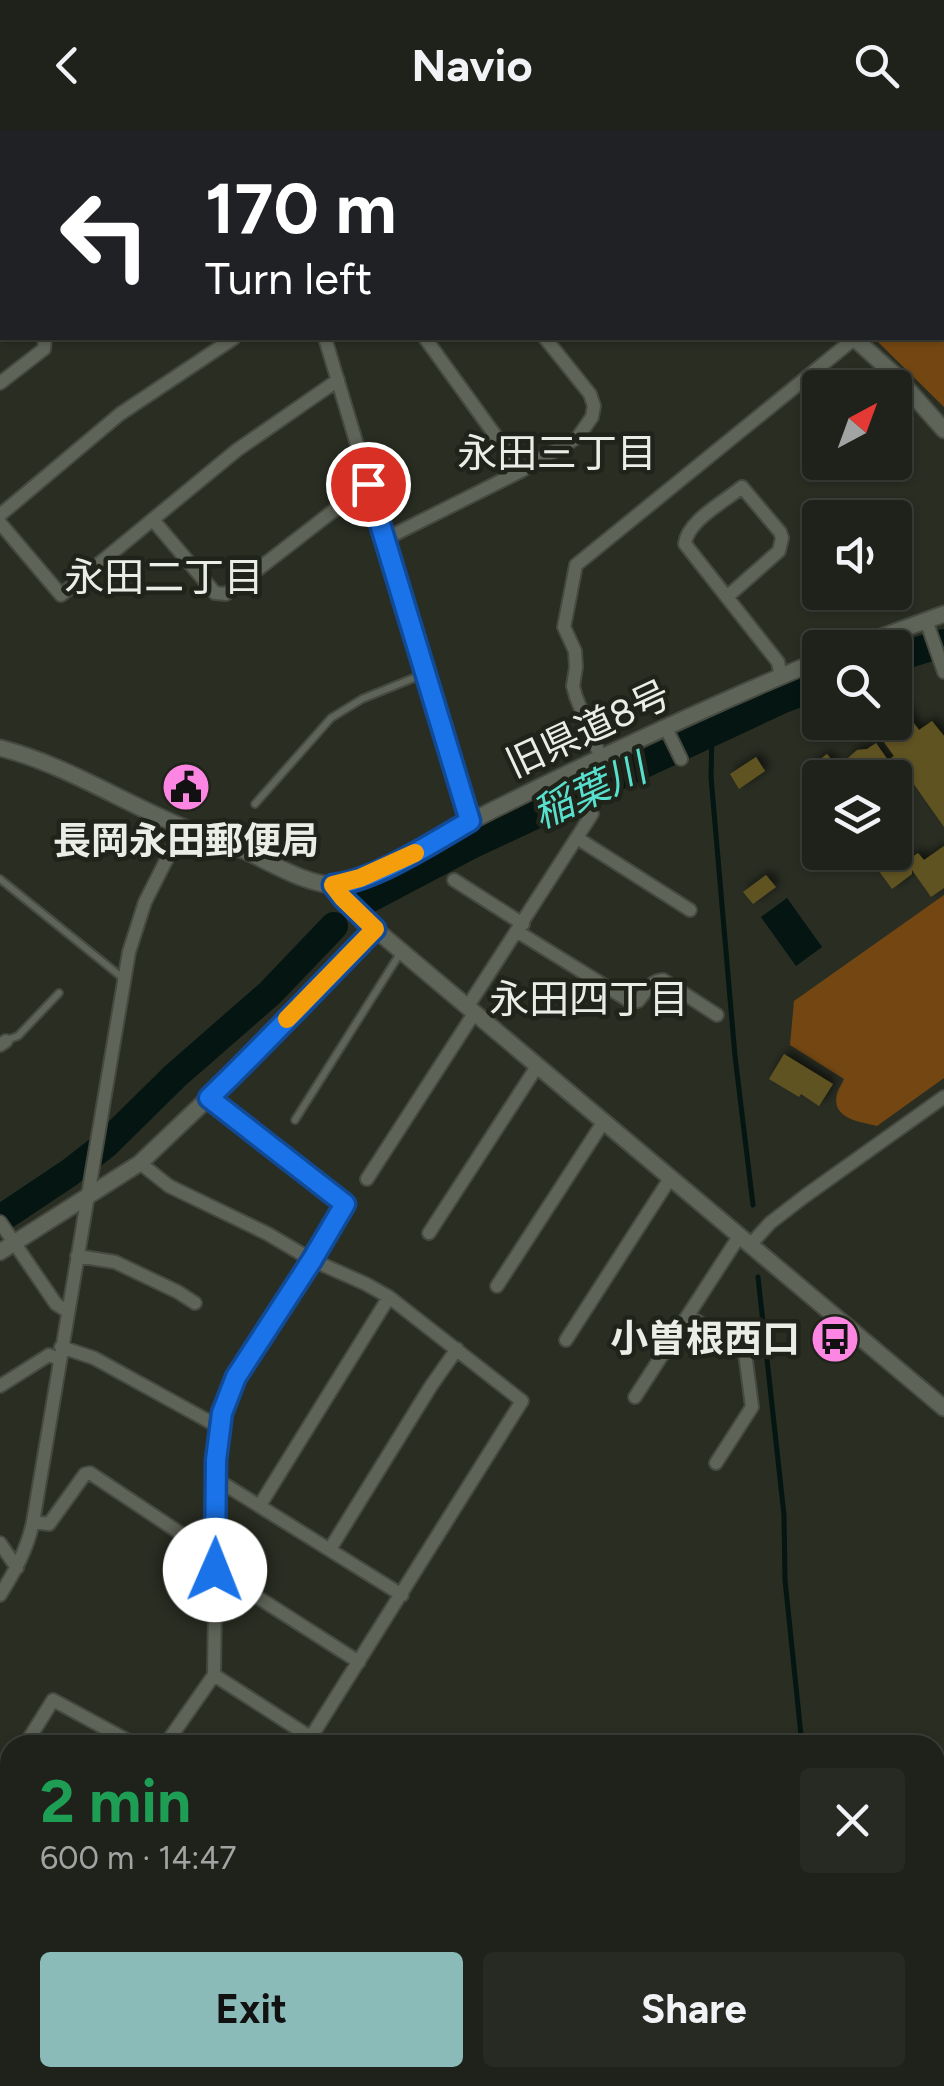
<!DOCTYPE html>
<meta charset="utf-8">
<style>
:root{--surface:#1f221a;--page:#272a23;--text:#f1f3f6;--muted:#a1a4a2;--line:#3c3f39;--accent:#8bbbb9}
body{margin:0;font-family:Figtree,"Noto Sans JP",sans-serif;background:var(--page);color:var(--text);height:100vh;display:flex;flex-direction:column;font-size:38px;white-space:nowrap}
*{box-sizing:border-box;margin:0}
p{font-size:32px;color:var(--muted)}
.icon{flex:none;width:55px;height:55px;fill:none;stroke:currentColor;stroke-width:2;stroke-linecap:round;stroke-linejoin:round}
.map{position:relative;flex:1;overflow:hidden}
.panel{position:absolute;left:0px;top:1605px;width:945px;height:352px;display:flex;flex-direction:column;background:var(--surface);border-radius:30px 30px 0 0;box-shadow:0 2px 8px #0004,0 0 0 2px var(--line)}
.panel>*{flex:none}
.top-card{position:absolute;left:0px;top:0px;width:945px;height:210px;box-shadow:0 2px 8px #0004,0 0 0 2px var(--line);background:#202124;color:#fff;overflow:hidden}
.needle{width:65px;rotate:41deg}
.buttons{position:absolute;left:802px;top:240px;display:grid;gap:20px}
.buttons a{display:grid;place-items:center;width:110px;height:110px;border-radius:10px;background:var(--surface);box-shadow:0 2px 8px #0004,0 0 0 2px var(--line);font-size:50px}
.pin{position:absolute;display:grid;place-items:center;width:85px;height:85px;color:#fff;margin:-42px;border:5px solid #fff;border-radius:50%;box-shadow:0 2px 10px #0007}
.me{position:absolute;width:110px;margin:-55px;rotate:1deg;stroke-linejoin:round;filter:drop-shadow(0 0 8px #0008)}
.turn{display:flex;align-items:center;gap:35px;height:210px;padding:0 40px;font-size:45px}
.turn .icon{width:130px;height:130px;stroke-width:2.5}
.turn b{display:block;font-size:70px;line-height:85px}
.round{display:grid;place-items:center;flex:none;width:105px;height:105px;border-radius:10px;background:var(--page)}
.headline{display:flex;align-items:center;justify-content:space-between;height:170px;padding:0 40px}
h1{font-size:60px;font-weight:700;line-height:75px;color:#1e9e55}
.action{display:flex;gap:20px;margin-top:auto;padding:20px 40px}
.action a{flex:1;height:115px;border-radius:10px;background:var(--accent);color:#111;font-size:40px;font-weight:700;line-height:115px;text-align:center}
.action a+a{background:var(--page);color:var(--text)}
header{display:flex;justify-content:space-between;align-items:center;height:130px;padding:0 40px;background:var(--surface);font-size:45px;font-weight:700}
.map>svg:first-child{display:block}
</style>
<header><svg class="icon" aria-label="back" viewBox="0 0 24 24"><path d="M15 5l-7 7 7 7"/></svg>Navio<svg class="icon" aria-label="search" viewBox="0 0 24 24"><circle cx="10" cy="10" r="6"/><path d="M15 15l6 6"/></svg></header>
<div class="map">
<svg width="944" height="1956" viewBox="0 0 944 1956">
<defs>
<filter id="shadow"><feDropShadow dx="4.5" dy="-4.5" stdDeviation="5" flood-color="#0009"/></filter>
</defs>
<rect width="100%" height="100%" fill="#292d22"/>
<path fill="#744712" d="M943 42 944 44V277L874 208H942Z
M944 765V948L877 996C860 992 831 989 837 964 838 959 842 954 844 949L790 915 794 871Z"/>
<path fill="#041512" d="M787 768 822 817 796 836 761 787Z"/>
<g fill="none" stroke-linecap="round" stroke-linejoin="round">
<path stroke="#041512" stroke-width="5" d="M712 603 711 647 735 926 753 1075
M758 1147 784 1385 785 1450 802 1615
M832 1948 833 1956"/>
<path stroke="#041512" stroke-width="28" d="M895 528 944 513
M361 773 471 715 781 570 820 555
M0 1089 69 1043 105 1015 175 946 270 863 334 796"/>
</g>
<path fill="#615320" filter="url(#shadow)" d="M900 574 919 600 932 591 944 606V697L899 633 892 638 902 653 895 659V648H820V658L806 640 827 624 839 639 847 634 848 628 857 620 867 619 876 613 888 630 894 626 871 594 874 592H895V577Z
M756 627 765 641 739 659 730 644Z
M944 716V758L931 767 912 740V744L892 759 865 722H896L904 733 918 723 924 730Z
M766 745 776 757 753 774 743 762Z
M784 924 833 954 819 976 801 964 799 967 769 949Z"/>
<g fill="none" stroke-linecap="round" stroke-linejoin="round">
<g stroke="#464940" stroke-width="10">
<path id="service" d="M255 674 331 588 362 569 426 543
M0 749 124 849
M7 910 18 906 59 863
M295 990 401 822"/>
</g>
<g stroke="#464940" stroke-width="16">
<path id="minor" d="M237 0 238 2
M79 2 83 0
M296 2 306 0
M669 2 672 0
M0 16 2 22
M0 55 2 53
M0 184H2
M325 208 470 691
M425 208 521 341
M0 253 44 219 45 208
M0 385 120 284 234 208
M153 390 215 463 226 464 368 354
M0 393 61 465 237 320 338 250
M385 409 521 341 578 307 592 287 594 276 590 264 545 208
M728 466 779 421 782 408 780 402 742 357C724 372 687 391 685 414L778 532 781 546
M926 490 944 542
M666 598 681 629
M601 628 576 567 573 556 576 537 575 521 564 497 576 435 855 208
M577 708 690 780
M454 750 523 794
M518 802 631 872 638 871C645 863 651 850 663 850L717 885
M468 876 592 684
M0 915 6 911
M140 1033 169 1056 268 1104 312 1130 366 1154 389 1167 522 1271 306 1615
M367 1049 475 882
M0 1092 56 1174 67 1181
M429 1103 538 935
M751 1114 770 1093 805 1066 944 967
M77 1126 115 1132 178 1162 195 1173
M497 1156 604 991
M689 1186 745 1223 752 1277 716 1333
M566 1210 671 1047
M61 1217 94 1228 221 1298
M0 1256 49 1225 59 1229
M635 1267 740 1105
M216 1349 402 1465
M260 1375 389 1167
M33 1392 49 1394 85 1344 90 1343 216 1427
M0 1413 17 1438
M330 1419 431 1256 457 1219
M215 1440 359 1532
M0 1465C15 1441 27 1420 33 1392L129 822 145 772 183 697
M214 1545 310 1607
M25 1615 53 1570 136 1615
M165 1615 214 1545 217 1330 221 1283 236 1247 312 1130 345 1074 209 968
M0 1653 10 1638
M0 1659 10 1667
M0 1725 10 1712
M92 1956 97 1948"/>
</g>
<g stroke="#464940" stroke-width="19">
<path id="tertiary" d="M608 0 611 2
M854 208 896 246 944 300
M851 518 944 484
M0 618C64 634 122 672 183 697 200 704 217 709 234 716 264 728 308 758 341 755 397 735 446 703 499 677 604 625 711 575 820 530
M333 755 343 768 375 799 944 1278
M0 1122 140 1033 262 917 375 799"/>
</g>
<use href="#service" stroke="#5f6458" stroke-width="6"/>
<use href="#minor" stroke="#5f6458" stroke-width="12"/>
<use href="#tertiary" stroke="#5f6458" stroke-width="15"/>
</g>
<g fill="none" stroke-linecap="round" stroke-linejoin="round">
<g stroke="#114b97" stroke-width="25">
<path id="route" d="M215 1440 216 1330 222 1283 236 1247 312 1130 345 1074 209 968C266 913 320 855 375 799L343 768 333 755C374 751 434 712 470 691L368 354"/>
</g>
<use href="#route" stroke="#1a73e8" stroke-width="18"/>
<path stroke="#f59e0b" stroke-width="18" d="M287 889 375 799 343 768 333 755 360 748 415 723"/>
</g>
<defs>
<g id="civic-disc" transform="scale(2.5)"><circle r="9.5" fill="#fd86e2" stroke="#202319"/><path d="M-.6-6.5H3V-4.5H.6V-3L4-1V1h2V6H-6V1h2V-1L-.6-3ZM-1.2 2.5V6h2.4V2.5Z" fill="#111"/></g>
<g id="bus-disc" transform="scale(2.5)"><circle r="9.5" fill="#fd86e2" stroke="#202319"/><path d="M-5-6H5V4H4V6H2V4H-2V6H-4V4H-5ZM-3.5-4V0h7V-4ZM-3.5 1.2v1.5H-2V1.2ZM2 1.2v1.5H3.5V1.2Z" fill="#111"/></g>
</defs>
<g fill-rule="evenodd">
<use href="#civic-disc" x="186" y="657"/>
<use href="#bus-disc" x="835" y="1209"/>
</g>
<g text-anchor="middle" stroke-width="9" stroke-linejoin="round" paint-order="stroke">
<g font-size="38" fill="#eaede6" stroke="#202319">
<text transform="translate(588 599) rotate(-25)" y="13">旧県道8号</text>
</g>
<g font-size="38" font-weight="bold" fill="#eaede6" stroke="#202319">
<text x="186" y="724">長岡永田郵便局</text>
<text x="800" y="1222" text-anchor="end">小曽根西口</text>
</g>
<g font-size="40" fill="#eaede6" stroke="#202319">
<text x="557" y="337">永田三丁目</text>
<text x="164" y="461">永田二丁目</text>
<text x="589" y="883">永田四丁目</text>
</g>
<g font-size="40" font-style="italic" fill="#58e0ce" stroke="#202319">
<text transform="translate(589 661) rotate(-25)" y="14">稲葉川</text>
</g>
</g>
</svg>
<div class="buttons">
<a><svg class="needle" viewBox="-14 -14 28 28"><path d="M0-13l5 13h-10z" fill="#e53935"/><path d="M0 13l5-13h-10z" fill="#a1a4a2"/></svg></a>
<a><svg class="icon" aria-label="sound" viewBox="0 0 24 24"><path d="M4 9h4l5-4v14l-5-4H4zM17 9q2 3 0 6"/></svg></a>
<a><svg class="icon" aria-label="search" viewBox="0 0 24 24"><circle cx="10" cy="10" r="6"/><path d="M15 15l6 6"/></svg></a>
<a><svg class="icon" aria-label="layers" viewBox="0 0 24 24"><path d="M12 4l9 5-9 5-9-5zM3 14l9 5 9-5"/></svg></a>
</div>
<div class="pin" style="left:368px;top:354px;background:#d93025"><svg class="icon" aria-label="arrive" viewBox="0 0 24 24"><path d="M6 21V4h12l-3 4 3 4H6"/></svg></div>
<svg class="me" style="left:215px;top:1440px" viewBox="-20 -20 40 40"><circle r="19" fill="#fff"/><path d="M0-13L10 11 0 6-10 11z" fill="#1a73e8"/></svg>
<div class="top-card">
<div class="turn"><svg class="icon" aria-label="left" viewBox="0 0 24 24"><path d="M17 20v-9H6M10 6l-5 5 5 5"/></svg><div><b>170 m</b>Turn left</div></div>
</div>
<section class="panel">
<div class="headline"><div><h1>2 min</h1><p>600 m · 14:47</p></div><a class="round"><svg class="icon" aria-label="close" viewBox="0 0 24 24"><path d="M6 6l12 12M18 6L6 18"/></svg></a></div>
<div class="action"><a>Exit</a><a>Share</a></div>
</section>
</div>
